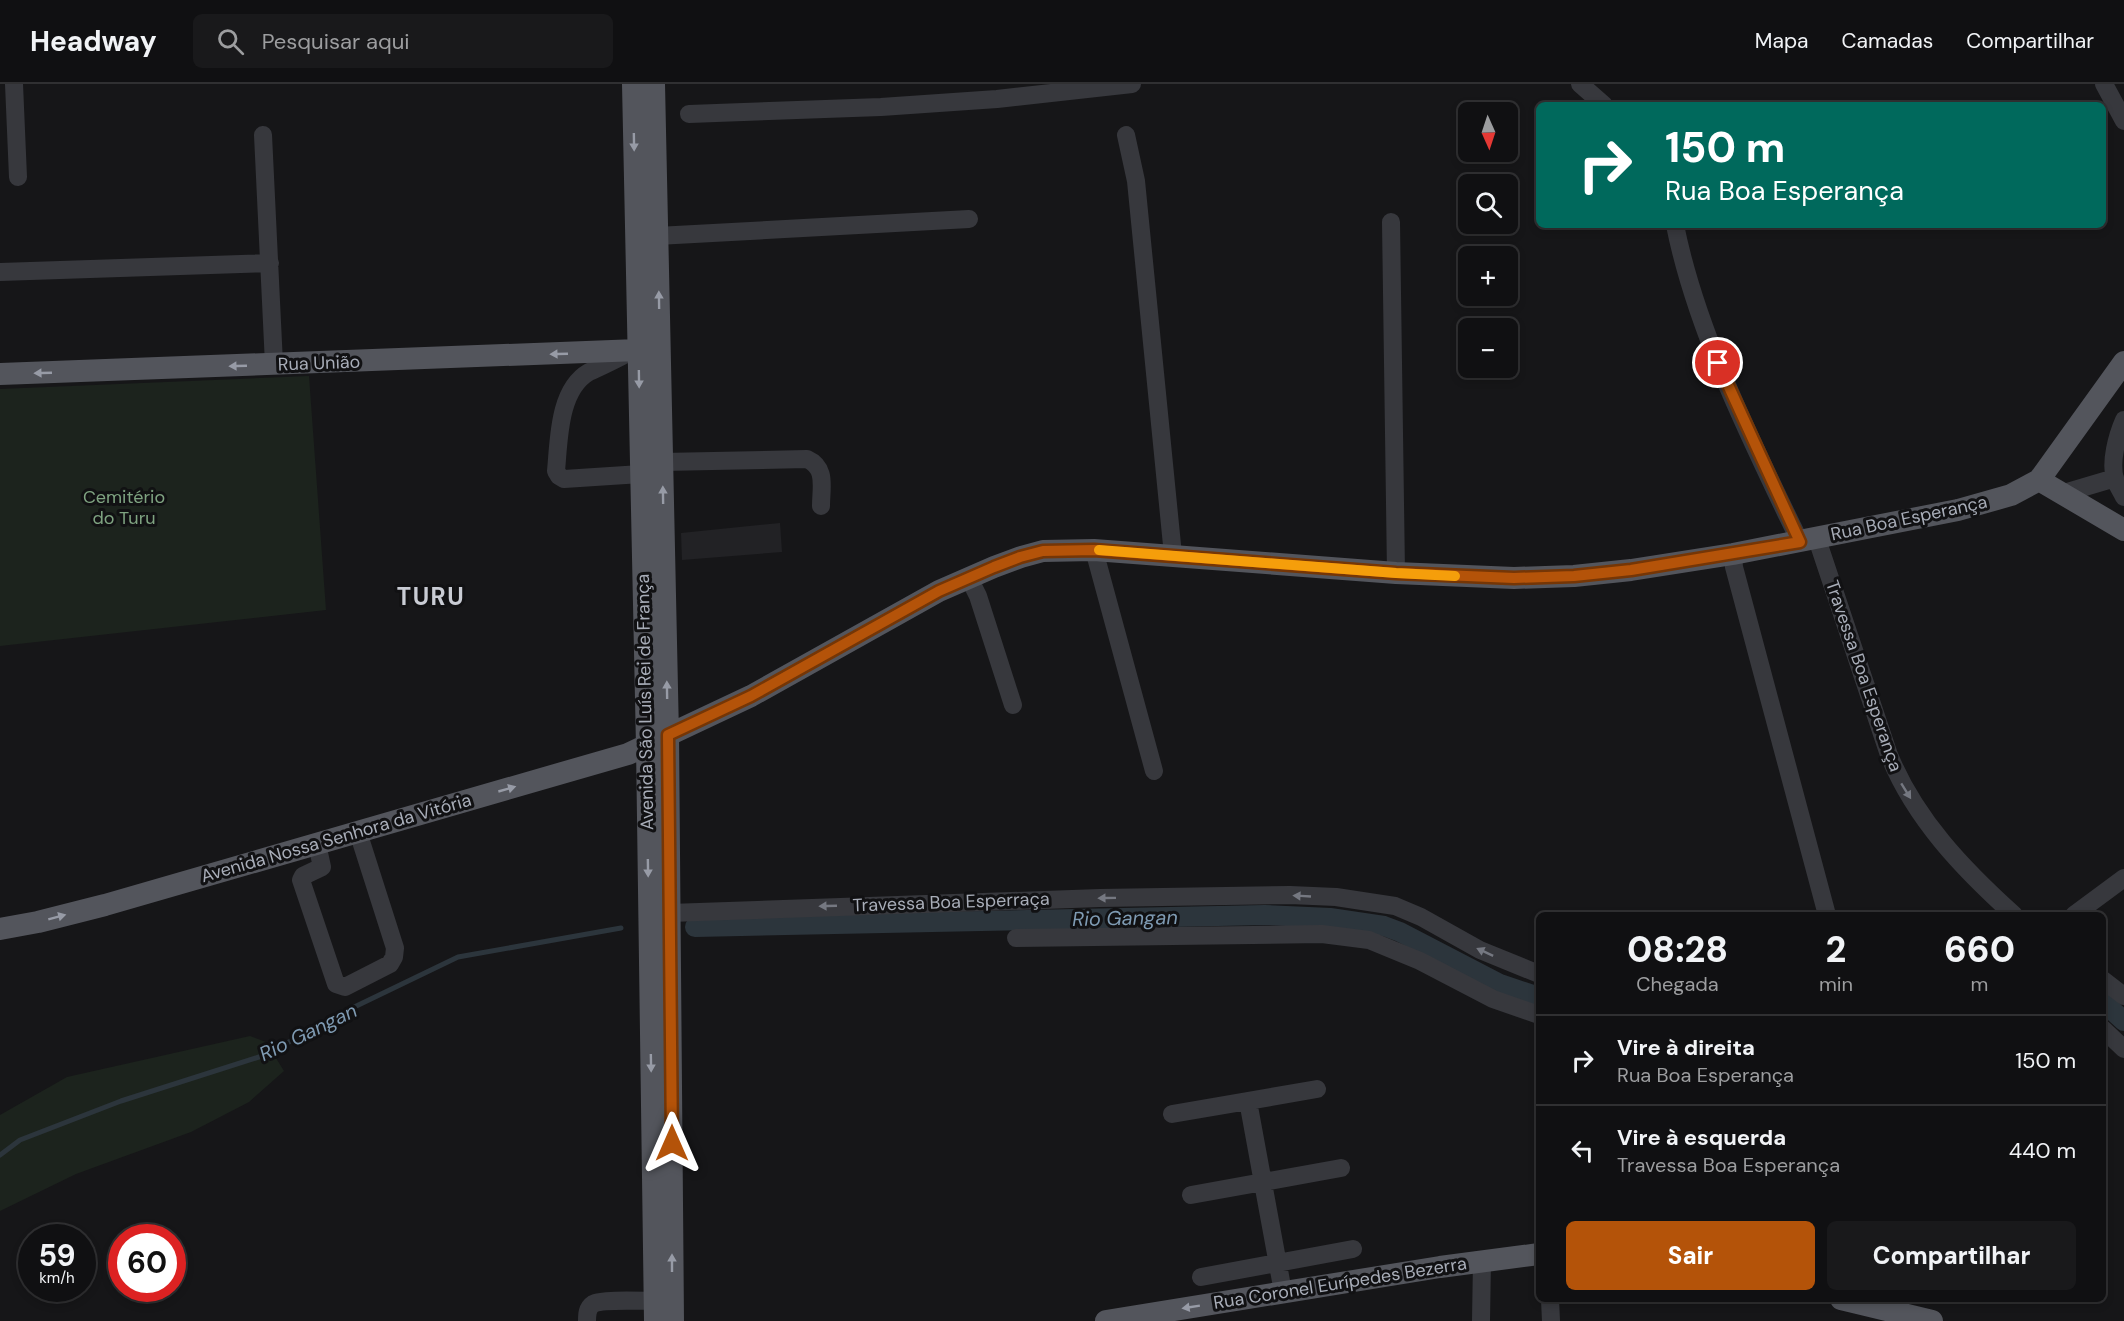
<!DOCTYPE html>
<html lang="pt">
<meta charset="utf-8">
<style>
:root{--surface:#101012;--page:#19191b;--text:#f1f3f6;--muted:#9c9d9f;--line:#303032;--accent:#b45309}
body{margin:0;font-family:"DM Sans",sans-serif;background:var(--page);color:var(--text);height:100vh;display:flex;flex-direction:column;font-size:22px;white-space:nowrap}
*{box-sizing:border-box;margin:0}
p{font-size:20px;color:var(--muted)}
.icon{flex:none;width:33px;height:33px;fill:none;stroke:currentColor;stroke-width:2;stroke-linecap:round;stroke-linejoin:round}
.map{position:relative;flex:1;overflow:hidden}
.side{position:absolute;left:1536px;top:828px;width:570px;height:390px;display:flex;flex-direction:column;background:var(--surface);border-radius:9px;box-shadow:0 3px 9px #0003,0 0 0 2px var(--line)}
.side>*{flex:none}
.banner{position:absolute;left:1536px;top:18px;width:570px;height:126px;border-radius:9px;box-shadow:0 3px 9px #0003,0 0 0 2px var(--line);background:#00695c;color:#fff;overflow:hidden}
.needle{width:39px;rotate:177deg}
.buttons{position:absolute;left:1458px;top:18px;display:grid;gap:12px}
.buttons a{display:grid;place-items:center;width:60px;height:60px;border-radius:9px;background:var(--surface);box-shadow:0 3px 9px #0003,0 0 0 2px var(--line);font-size:30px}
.speed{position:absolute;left:18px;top:1140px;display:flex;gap:12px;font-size:30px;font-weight:700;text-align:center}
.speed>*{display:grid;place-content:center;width:78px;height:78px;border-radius:50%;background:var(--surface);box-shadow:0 3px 9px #0003,0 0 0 2px var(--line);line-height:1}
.speed small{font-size:15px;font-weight:400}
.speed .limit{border:9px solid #d22;background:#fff;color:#111}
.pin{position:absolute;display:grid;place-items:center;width:51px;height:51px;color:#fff;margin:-26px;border:3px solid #fff;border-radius:50%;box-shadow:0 2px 6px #0007}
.me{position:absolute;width:66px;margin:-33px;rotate:0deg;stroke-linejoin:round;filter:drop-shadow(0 0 4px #0008)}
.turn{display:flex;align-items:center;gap:21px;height:126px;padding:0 30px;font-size:27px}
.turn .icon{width:78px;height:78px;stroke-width:2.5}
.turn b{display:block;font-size:42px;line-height:51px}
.eta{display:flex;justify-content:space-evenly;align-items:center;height:102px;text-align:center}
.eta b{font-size:36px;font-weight:800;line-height:42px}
.primary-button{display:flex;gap:12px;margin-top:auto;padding:12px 30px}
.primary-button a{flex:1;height:69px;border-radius:9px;background:var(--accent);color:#fff;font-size:24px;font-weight:800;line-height:69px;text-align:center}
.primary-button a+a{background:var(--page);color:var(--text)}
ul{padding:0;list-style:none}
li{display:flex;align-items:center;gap:18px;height:90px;padding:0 30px;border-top:2px solid var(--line)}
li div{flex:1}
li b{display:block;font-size:22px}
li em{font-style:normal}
header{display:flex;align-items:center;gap:36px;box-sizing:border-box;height:84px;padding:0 30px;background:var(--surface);border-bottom:2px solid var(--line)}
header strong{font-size:28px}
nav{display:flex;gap:33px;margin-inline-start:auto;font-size:21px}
.search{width:420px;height:54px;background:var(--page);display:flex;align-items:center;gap:15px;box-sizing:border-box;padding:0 21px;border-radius:9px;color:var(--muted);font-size:22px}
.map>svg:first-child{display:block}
</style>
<header>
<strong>Headway</strong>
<div class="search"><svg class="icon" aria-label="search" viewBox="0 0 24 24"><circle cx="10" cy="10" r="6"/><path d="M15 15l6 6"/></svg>Pesquisar aqui</div>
<nav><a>Mapa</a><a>Camadas</a><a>Compartilhar</a></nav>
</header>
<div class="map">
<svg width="2124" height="1237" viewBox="0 0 2124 1237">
<rect width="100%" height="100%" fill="#161618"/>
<path fill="#222225" d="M780 439 782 468 682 476 681 449Z"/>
<path fill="#1c231d" d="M309 292 326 526 0 562V305Z
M250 952 266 958 284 987 249 1018 191 1048 76 1090 0 1127V1031L67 993Z"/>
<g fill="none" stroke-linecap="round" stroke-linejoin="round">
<path stroke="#2c353c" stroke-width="5" d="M0 1071 20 1056 121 1017 265 971 346 927 458 873 621 844"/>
<path stroke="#2c353c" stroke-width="20" d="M695 843 1265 831 1330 834 1384 842 1400 848 1500 900 1539 913
M2103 918 2124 937"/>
<path stroke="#37383d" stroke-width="18" d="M14 0 18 93
M1580 0 1604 21
M2104 0 2124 37
M689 30 881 23 997 15 1132 0
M263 51 274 280
M1126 51 1136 97 1173 471
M1391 138 1396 489
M1675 141C1696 247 1753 360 1800 458
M657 152 969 135
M0 188 270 179
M631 267C617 276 603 281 589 288 558 306 559 357 556 387L559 392 564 395 641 390
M2124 336C2117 352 2110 378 2115 395 2117 401 2121 407 2124 413
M662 378 807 375C827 384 821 403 821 422
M2061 410 2115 394
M1817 455 1889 671C1915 735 1963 785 2014 831
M1094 466 1154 687
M1733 470 1734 483 1827 831
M969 494 978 512 1013 621
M317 760 322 783 303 792 301 796 336 900 345 903 390 880 394 873 395 864 358 748
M670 829 1100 814 1290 811 1336 813 1395 822 1421 833 1480 866 1539 890
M2074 831 2124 794
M1016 854 1322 850 1369 856 1420 877 1493 915 1539 931
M2103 896 2124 912
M2103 945 2124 965
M1248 1017 1283 1208
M1172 1030 1317 1005
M1191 1111 1341 1084
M1201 1193 1353 1165
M1550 1215 1551 1237
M587 1237C587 1231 587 1224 593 1220 601 1215 643 1217 655 1217
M1481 1237 1482 1177"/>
<path stroke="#53555c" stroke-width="22" d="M633 0 647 662 655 1237
M654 0 668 651 673 1237
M0 290 638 266
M2039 396 2124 446
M0 845 38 838 105 821 628 670 751 612 939 507 994 483 1021 473 1043 467 1094 466 1396 489 1514 494 1574 492 1631 486 1733 470 1958 426 2011 411 2039 396 2124 278
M1841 1215 1932 1237
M1106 1237 1440 1183 1539 1170"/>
</g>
<defs><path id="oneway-solid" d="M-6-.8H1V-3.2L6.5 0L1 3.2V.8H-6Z" transform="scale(1.5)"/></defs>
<g fill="#979ba6">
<use href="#oneway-solid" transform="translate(634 58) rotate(89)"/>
<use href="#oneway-solid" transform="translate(659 216) rotate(-91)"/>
<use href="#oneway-solid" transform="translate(559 270) rotate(178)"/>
<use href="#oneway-solid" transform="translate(238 282) rotate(178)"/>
<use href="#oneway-solid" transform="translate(43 289) rotate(178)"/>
<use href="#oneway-solid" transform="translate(639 295) rotate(89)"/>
<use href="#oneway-solid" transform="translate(663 411) rotate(-91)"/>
<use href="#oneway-solid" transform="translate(667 606) rotate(-91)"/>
<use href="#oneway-solid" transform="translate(507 705) rotate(-16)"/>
<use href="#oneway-solid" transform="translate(648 784) rotate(89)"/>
<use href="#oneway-solid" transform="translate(57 833) rotate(-15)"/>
<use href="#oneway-solid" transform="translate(651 979) rotate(89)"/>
<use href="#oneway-solid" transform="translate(672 1179) rotate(-90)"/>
<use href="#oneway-solid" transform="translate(1191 1223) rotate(171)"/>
</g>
<g fill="#757881">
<use href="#oneway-solid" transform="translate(1906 707) rotate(58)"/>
<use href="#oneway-solid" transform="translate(1302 812) rotate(-177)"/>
<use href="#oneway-solid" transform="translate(1107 814) rotate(179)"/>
<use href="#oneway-solid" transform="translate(828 822) rotate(178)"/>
<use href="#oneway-solid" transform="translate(1485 868) rotate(-155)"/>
</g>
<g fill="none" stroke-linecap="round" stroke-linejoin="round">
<g stroke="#753606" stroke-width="15">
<path id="route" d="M672 1059 668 651 751 612 939 507 994 483 1020 473 1043 467 1094 466 1396 489 1514 494 1574 492 1631 486 1800 458 1718 279"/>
</g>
<use href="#route" stroke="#b45309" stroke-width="10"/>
<path stroke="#f59e0b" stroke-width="10" d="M1099 466 1396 489 1455 492"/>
</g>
<g text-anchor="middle" stroke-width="6" stroke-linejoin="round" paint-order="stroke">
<g font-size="18" fill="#a8adb8" stroke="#111113">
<text transform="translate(319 279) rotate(-2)" y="6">Rua União</text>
<text transform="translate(1909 434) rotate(-12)" y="6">Rua Boa Esperança</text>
<text transform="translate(1864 592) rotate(71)" y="6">Travessa Boa Esperança</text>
<text transform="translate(645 618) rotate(-91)" y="6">Avenida São Luís Rei de França</text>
<text transform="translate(336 754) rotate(-16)" y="6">Avenida Nossa Senhora da Vitória</text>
<text transform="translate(951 818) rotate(-2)" y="6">Travessa Boa Esperraça</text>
<text transform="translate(1340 1199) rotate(-9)" y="6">Rua Coronel Eurípedes Bezerra</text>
</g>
<g font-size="18" fill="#7fa381" stroke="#111113">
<text x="124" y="419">Cemitério<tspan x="124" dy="21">do Turu</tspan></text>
</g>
<g font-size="20" font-style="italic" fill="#7f9bb3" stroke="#111113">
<text transform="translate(1125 834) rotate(-1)" y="7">Rio Gangan</text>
<text transform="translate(308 948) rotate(-26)" y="7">Rio Gangan</text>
</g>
<g font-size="24" font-weight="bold" letter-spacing="1.5" fill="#c9ccd4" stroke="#111113">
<text x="431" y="521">TURU</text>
</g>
</g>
</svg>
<div class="buttons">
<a><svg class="needle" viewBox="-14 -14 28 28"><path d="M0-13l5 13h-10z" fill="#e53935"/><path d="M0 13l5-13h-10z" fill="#9c9d9f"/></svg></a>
<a><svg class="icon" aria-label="search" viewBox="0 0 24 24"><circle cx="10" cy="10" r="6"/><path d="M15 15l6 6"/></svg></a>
<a>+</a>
<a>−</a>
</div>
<div class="speed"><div>59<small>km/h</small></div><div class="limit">60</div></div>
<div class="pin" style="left:1718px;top:279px;background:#d93025"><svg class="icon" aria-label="arrive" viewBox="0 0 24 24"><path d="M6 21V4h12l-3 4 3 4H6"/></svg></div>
<svg class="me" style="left:672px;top:1059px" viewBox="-20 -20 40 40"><path d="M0-17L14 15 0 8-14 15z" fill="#b45309" stroke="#fff" stroke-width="4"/></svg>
<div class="banner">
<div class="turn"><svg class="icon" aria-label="right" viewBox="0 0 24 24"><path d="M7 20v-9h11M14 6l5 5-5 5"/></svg><div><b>150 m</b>Rua Boa Esperança</div></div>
</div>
<section class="side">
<div class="eta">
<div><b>08:28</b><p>Chegada</p></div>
<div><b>2</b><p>min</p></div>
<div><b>660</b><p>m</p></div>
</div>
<ul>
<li><svg class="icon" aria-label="right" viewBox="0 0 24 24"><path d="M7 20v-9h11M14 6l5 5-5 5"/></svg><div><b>Vire à direita</b><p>Rua Boa Esperança</p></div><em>150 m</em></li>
<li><svg class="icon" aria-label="left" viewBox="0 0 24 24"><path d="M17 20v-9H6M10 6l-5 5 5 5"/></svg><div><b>Vire à esquerda</b><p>Travessa Boa Esperança</p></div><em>440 m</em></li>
</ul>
<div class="primary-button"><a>Sair</a><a>Compartilhar</a></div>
</section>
</div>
